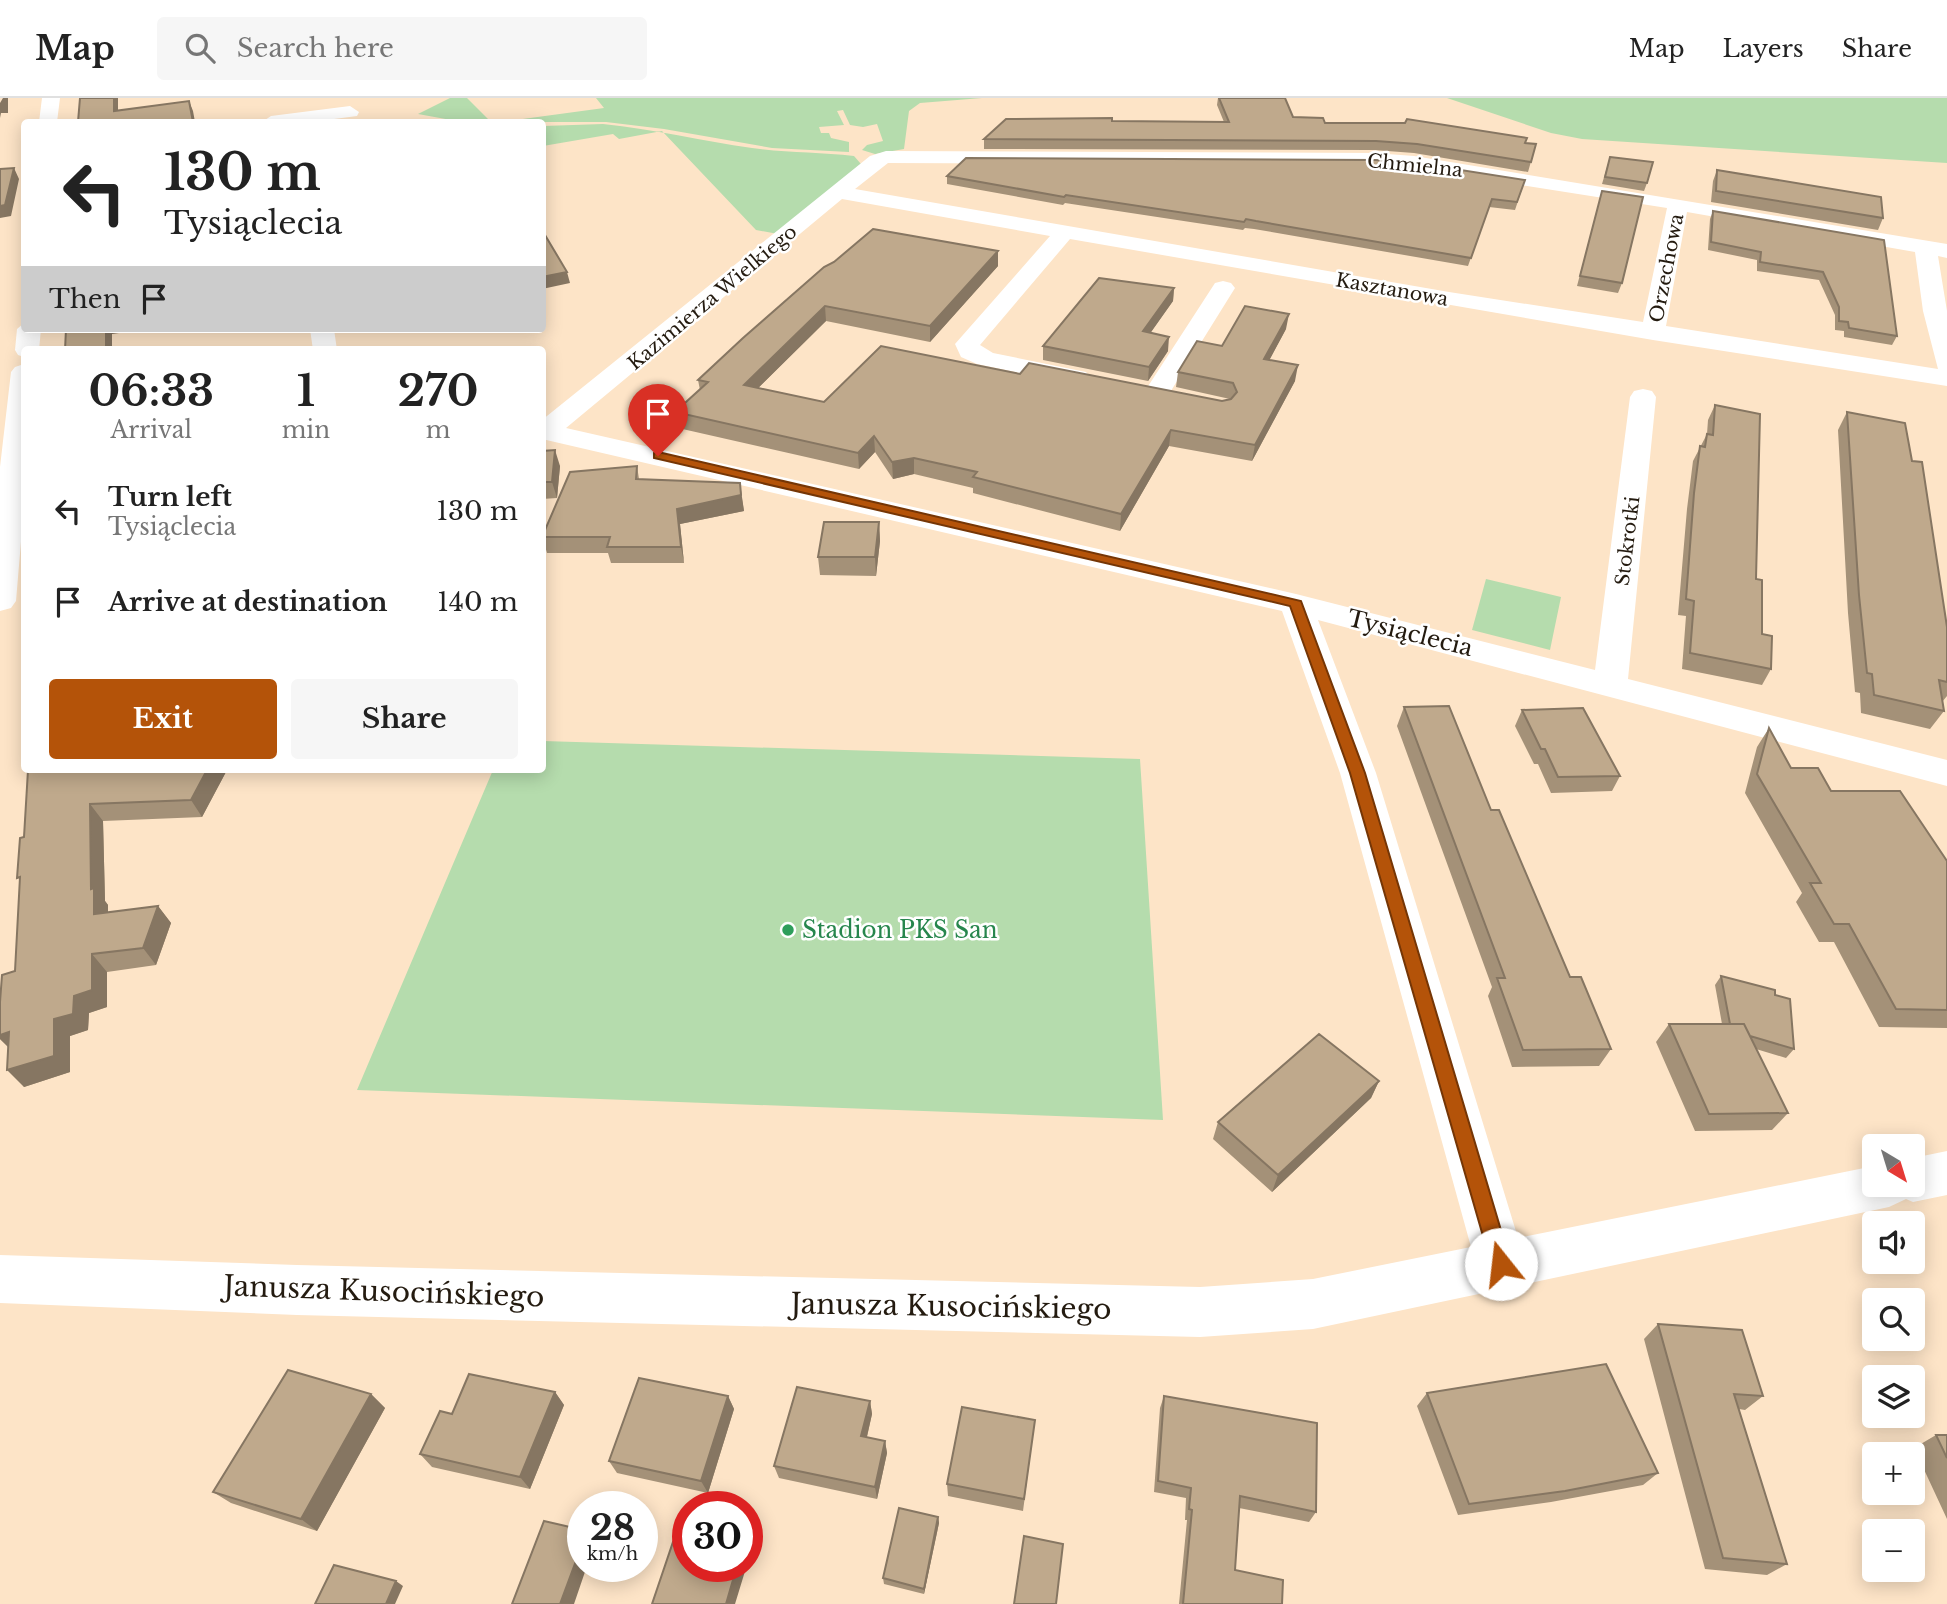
<!DOCTYPE html>
<meta charset="utf-8">
<style>
:root{--surface:#fff;--page:#f6f6f6;--text:#222;--muted:#767676;--line:#e0e0e0;--accent:#b45309}
body{margin:0;font-family:"Libre Baskerville",serif;background:var(--page);color:var(--text);height:100vh;display:flex;flex-direction:column;font-size:26px;white-space:nowrap}
*{box-sizing:border-box;margin:0}
p{font-size:23px;color:var(--muted)}
.icon{flex:none;width:38px;height:38px;fill:none;stroke:currentColor;stroke-width:2;stroke-linecap:round;stroke-linejoin:round}
.map{position:relative;flex:1;overflow:hidden}
.sheet{position:absolute;left:21px;top:248px;width:525px;height:427px;display:flex;flex-direction:column;background:var(--surface);border-radius:7px;box-shadow:0 4px 18px #0003}
.sheet>*{flex:none}
.hud{position:absolute;left:21px;top:21px;width:525px;height:214px;border-radius:7px;box-shadow:0 4px 18px #0003;background:#fff;color:var(--text);overflow:hidden}
.needle{width:46px;rotate:142deg}
.buttons{position:absolute;left:1862px;top:1036px;display:grid;gap:14px}
.buttons a{display:grid;place-items:center;width:63px;height:63px;border-radius:7px;background:var(--surface);box-shadow:0 4px 18px #0003;font-size:35px}
.speed{position:absolute;left:567px;top:1393px;display:flex;gap:14px;font-size:35px;font-weight:700;text-align:center}
.speed>*{display:grid;place-content:center;width:91px;height:91px;border-radius:50%;background:var(--surface);box-shadow:0 4px 18px #0003;line-height:1}
.speed small{font-size:18px;font-weight:400}
.speed .limit{border:10px solid #d22;background:#fff;color:#111}
.pin{position:absolute;display:grid;place-items:center;width:60px;height:60px;color:#fff;margin:-72px -30px;border-radius:50% 50% 50% 0;rotate:-45deg;box-shadow:0 0 7px #0007}
.pin .icon{rotate:45deg}
.me{position:absolute;width:77px;margin:-38px;rotate:344deg;stroke-linejoin:round;filter:drop-shadow(0 0 5px #0008)}
.turn{display:flex;align-items:center;gap:24px;height:147px;padding:0 28px;font-size:32px}
.turn .icon{width:91px;height:91px;stroke-width:2.5}
.turn b{display:block;font-size:49px;line-height:60px}
.then{display:flex;align-items:center;height:66px;padding:0 28px;background:#0003;gap:14px;font-size:26px}
.eta{display:flex;justify-content:space-evenly;align-items:center;height:119px;text-align:center}
.eta b{font-size:42px;font-weight:700;line-height:49px}
.primary-button{display:flex;gap:14px;margin-top:auto;padding:14px 28px}
.primary-button a{flex:1;height:80px;border-radius:7px;background:var(--accent);color:#fff;font-size:28px;font-weight:700;line-height:80px;text-align:center}
.primary-button a+a{background:var(--page);color:var(--text)}
ul{padding:0;list-style:none}
li{display:flex;align-items:center;gap:21px;height:91px;padding:0 28px}
li div{flex:1}
li b{display:block;font-size:26px}
li em{font-style:normal}
header{display:flex;align-items:center;gap:42px;box-sizing:border-box;height:98px;padding:0 35px;background:var(--surface);border-bottom:2px solid var(--line)}
header strong{font-size:33px}
nav{display:flex;gap:38px;margin-inline-start:auto;font-size:24px}
.search{width:490px;height:63px;background:var(--page);display:flex;align-items:center;gap:18px;box-sizing:border-box;padding:0 24px;border-radius:7px;color:var(--muted);font-size:26px}
.map>svg:first-child{display:block}
</style>
<header>
<strong>Map</strong>
<div class="search"><svg class="icon" aria-label="search" viewBox="0 0 24 24"><circle cx="10" cy="10" r="6"/><path d="M15 15l6 6"/></svg>Search here</div>
<nav><a>Map</a><a>Layers</a><a>Share</a></nav>
</header>
<div class="map">
<svg width="1947" height="1506" viewBox="0 0 1947 1506">
<rect width="100%" height="100%" fill="#fde4c7"/>
<path fill="#b5dcad" d="M450 0H467L491 24H462L418 16Z
M596 0H982L920 5 909 13 904 51 875 56 862 52 867 47 883 43 877 26 863 29 850 27 843 12 837 13 844 27 819 29 821 35H829L831 40 849 44V54L772 50 664 31 606 24H501L604 10Z
M1447 0H1947V65L1582 41 1551 35Z
M603 26C654 31 702 43 752 50 786 55 820 54 854 58L861 66 778 136 756 132 662 33 619 41 613 36 543 48V28Z
M1486 481 1561 499 1550 552 1472 532Z
M543 643 1140 661 1163 1022 357 992 493 672H542Z"/>
<g fill="none" stroke-linecap="round" stroke-linejoin="round">
<path fill="#fff" fill-rule="evenodd" d="M42 0H60L57 24H39Z
M350 8 359 14 357 18 311 24H262L271 18Z
M886 53 1374 55 1414 58 1947 146V160L1938 158 1947 213V288L1653 242 1070 141 980 247 993 255 1086 274 1090 279 1086 284 1077 287 977 266 961 259 955 246 1050 138 842 101 566 330 1296 496 1595 572 1630 299 1634 293 1643 291 1652 293 1656 299 1628 581 1947 662V688L1318 522 1376 675 1518 1140 1874 1068V1087H1913V1060L1947 1053V1097L1913 1104 1906 1101 1889 1109 1313 1231 1200 1239 297 1217 0 1205V1157L297 1167 1200 1189 1313 1181 1471 1149 1340 675 1282 513 542 341V322L870 58ZM888 65 1374 67 1414 70 1667 110 1643 224 1449 194 855 91ZM1687 114 1915 154 1923 213 1938 271 1666 228Z
M1223 183 1231 185 1235 190 1169 296 1165 302 1156 304 1147 302 1143 296 1215 185Z
M24 225V231H41L39 252H24V259L18 257 15 252 17 231Z
M310 231H334L337 252H313Z
M24 266V408L16 503 11 510 0 513V369L11 274 15 269Z"/>
</g>
<path fill="#a49178" d="M1218 0H1285L1293 19 1325 25 1536 46 1528 74 1414 55 1374 52 984 51V41L1112 23 1224 24 1217 7Z
M1610 59 1647 85 1644 93 1602 86Z
M1717 72 1883 120 1878 132 1711 104 1713 83Z
M947 78 1525 82 1515 112 1489 109 1468 168 1254 131 1245 130 1243 132 1065 105 1063 107 947 86Z
M1602 93 1622 185 1618 195 1577 188Z
M1713 113 1884 142 1897 238 1892 247 1844 239V233L1835 232V217L1819 182 1757 173V162L1708 152 1710 121Z
M998 153V168L930 244 826 223 758 290 824 304 1020 276 1222 303 1230 301 1176 289 1178 274 1222 248 1286 231 1269 262 1295 283 1252 363 1169 348 1120 433 973 395V390L914 376 893 381 875 354 859 371 678 330 675 314 700 292 698 282 834 164Z
M1174 190 1173 203 1150 235 1168 253 1148 283 1043 262V248Z
M1715 307 1756 481 1762 536 1771 571 1762 587 1682 571 1686 518 1678 517 1687 411 1693 363 1707 336 1708 322Z
M1847 314 1912 363 1947 529V598L1942 604 1944 613 1930 631 1861 615 1860 595 1855 594 1848 515 1838 332Z
M542 353 560 368 557 400 542 401Z
M637 368 639 381 742 401 744 413 680 426 684 465H611L608 455H547L542 438Z
M879 424 880 443 876 478 820 477 818 459Z
M1404 609 1491 712 1570 879 1611 951 1599 968 1512 969 1488 898 1492 889 1397 628Z
M1522 612 1620 678 1612 693 1551 695 1538 666H1534L1515 628Z
M1769 630 1791 670 1947 763V930L1879 929 1834 844H1819L1796 804 1802 795 1745 695 1757 649Z
M28 672H227L202 719 103 723 105 803 108 807V815L158 808 171 825 156 867 107 874V909L89 915 88 932 70 938V974L24 989 9 949 0 941 15 873Z
M1721 878 1775 897 1794 951 1786 960 1756 951 1788 1015 1772 1032 1695 1033 1656 944 1669 926H1722L1715 887Z
M1379 983 1371 1000 1272 1094 1213 1041 1218 1024Z
M1658 1226 1763 1298 1745 1312 1739 1311 1787 1466 1767 1477 1705 1471 1644 1241Z
M555 1294 564 1307 530 1391 432 1369 420 1356 452 1316Z
M1427 1295 1658 1375 1643 1387 1551 1404 1458 1417 1417 1308Z
M371 1296 385 1310 317 1433 231 1405 213 1394Z
M728 1298 734 1311 708 1395 617 1375 609 1363Z
M1164 1298 1316 1414 1309 1424 1239 1410 1235 1472 1282 1506H1179L1187 1422H1185L1186 1400 1154 1394 1160 1310Z
M870 1303 872 1316 867 1339 885 1343 887 1355 877 1401 779 1380 774 1368Z
M1035 1322 1023 1413 948 1398 947 1386Z
M1936 1337H1947V1421L1914 1350Z
M938 1419 939 1425 924 1496 884 1486 883 1480Z"/>
<path fill="#867662" d="M3 0H8V15H1L0 20V5Z
M114 0H118V23L114 13Z
M189 3 193 13 195 24H193Z
M14 70 19 81 11 118 0 120V108Z
M998 153V168L930 244V228Z
M567 174 570 185 542 191V179Z
M1174 190 1173 203 1142 247 1143 233Z
M825 208 826 223 746 302 744 287Z
M1289 216 1286 231 1262 276 1264 261Z
M106 231H126V234L112 236V252H106Z
M1169 239 1168 253 1148 283 1149 269Z
M1298 267 1295 283 1252 363 1255 347Z
M1171 332 1169 348 1120 433 1121 416Z
M874 338 875 354 859 371 858 355Z
M555 352 560 368 557 400 552 384Z
M914 360V376L893 381 892 364Z
M740 385 744 413 680 426 684 465 681 449 677 411Z
M879 424 880 443 876 478 875 459Z
M207 672H227L202 719 191 702Z
M90 706 103 723 105 803 108 807V834L94 816 91 791Z
M158 808 171 825 156 867 143 850Z
M92 856 107 874V909L89 915 88 932 70 938V974L24 989 7 972 54 921 74 898Z
M9 934 14 955 0 941V937Z
M1379 983 1371 1000 1272 1094 1278 1077Z
M555 1294 564 1307 530 1391 520 1379Z
M371 1296 385 1310 317 1433 301 1421Z
M728 1298 734 1311 708 1395 701 1383Z
M870 1303 872 1316 864 1351 861 1338Z
M885 1343 887 1355 877 1401 875 1389Z
M938 1419 939 1425 924 1496V1491Z
M583 1444V1468H587L574 1506H560Z
M737 1468H745L746 1470 735 1506H726Z
M396 1483 403 1488 395 1506H386Z"/>
<path fill="#bfa98c" stroke="#867662" stroke-width="2" d="M80 0H114V13L189 3 193 24H78Z
M1219 0H1285L1293 19 1323 20 1325 25H1405L1407 21 1527 40 1525 45 1536 46 1531 64 1417 46 1376 43 984 41 1006 21 1112 20V23L1229 24Z
M1610 59 1653 64 1647 85 1605 79Z
M966 60 1376 62 1416 65 1525 82 1517 104 1492 101 1471 160 1256 123 1246 121 1244 124 1066 97 1064 99 947 78Z
M14 70 5 107 0 108V71Z
M1717 72 1881 99 1883 120 1716 93Z
M1602 93 1643 99 1622 185 1580 178Z
M1713 113 1884 142 1897 238 1849 230 1848 224 1839 223V209L1823 174 1760 164 1761 154 1711 144Z
M873 131 998 153 930 228 825 208 744 287 824 304 881 248 1020 276 1029 265 1222 303 1231 301 1237 294 1233 285 1178 274 1197 243 1222 248 1245 208 1289 216 1264 261 1298 267 1255 347 1171 332 1121 416 973 379 977 374 914 360 892 364 874 338 858 355 675 314 708 284 698 282 743 240 824 169 834 164Z
M542 132 567 174 542 179Z
M1099 180 1174 190 1143 233 1169 239 1149 269 1043 248Z
M66 231H106V252H65Z
M1715 307 1760 316 1756 481 1762 482V536L1772 538 1771 571 1690 555 1694 503 1686 501 1694 395 1700 348 1705 349 1707 336 1713 337Z
M1847 314 1905 325 1912 363 1922 364 1947 529V584L1939 582 1944 613 1874 597 1872 576 1867 575 1859 497Z
M555 352 552 384H542V353Z
M637 368 636 381 740 385 741 397 677 411 681 449H607L610 439H542L570 374Z
M824 424H879L875 459H818Z
M1449 608 1491 712H1499L1570 879H1581L1611 951 1523 952 1497 880H1505L1404 609Z
M1583 610 1620 678 1558 679 1545 651H1541L1522 612Z
M1769 630 1791 670H1818L1831 693H1900L1947 763V912L1896 911 1849 826H1834L1810 785H1821L1757 676Z
M28 672H207L191 702 90 706 91 791 94 790V816L158 808 143 850 92 856V892L74 898 73 916 54 921V958L7 972 9 934 0 937V904L2 877 15 873 20 779 17 780 20 740 24 739Z
M1721 878 1775 892V897L1790 901 1794 951 1750 938 1744 926H1730Z
M1669 926H1744L1788 1015 1709 1016Z
M1319 936 1379 983 1278 1077 1218 1024Z
M1658 1226 1742 1232 1763 1298 1734 1296 1787 1466 1723 1460Z
M1606 1266 1658 1375 1565 1393 1469 1406 1427 1295Z
M288 1272 371 1296 301 1421 213 1394Z
M469 1276 555 1294 520 1379 420 1356 440 1313 452 1316Z
M639 1280 728 1298 701 1383 609 1363Z
M797 1289 870 1303 861 1338 885 1343 875 1389 774 1368Z
M1164 1298 1317 1325 1316 1414 1240 1398 1235 1472 1283 1482 1282 1506H1183L1192 1412 1189 1411 1191 1390 1158 1383Z
M962 1309 1035 1322 1024 1401 947 1386Z
M1936 1337H1947V1360Z
M899 1410 938 1419 924 1491 883 1480Z
M544 1423 583 1432V1444L560 1506H512Z
M1024 1438 1063 1446 1056 1506H1014Z
M673 1444 688 1447V1468H737L726 1506H652Z
M334 1467 396 1483 386 1506H315Z"/>
<path fill="#b45309" stroke="#753606" stroke-width="2" d="M658 354 1301 503 1365 675 1511 1166 1508 1172 1501 1175 1494 1172 1491 1166 1350 675 1290 508 654 360V355Z"/>
<circle fill="#2e9e5b" stroke="#fff" stroke-width="2.5" cx="788" cy="832" r="7"/>
<g text-anchor="middle" stroke-width="5" stroke-linejoin="round" paint-order="stroke">
<g font-size="19" fill="#241b10" stroke="#fff">
<text transform="translate(1415 67) rotate(6)" y="7">Chmielna</text>
<text transform="translate(1666 170) rotate(-79)" y="7">Orzechowa</text>
<text transform="translate(1392 191) rotate(10)" y="7">Kasztanowa</text>
<text transform="translate(712 199) rotate(-40)" y="7">Kazimierza Wielkiego</text>
<text transform="translate(1627 443) rotate(-83)" y="7">Stokrotki</text>
</g>
<g font-size="23" fill="#241b10" stroke="#fff">
<text transform="translate(1410 535) rotate(14)" y="8">Tysiąclecia</text>
</g>
<g font-size="23" fill="#27864d" stroke="#fff" text-anchor="start">
<text x="802" y="840">Stadion PKS San</text>
</g>
<g font-size="28" fill="#241b10" stroke="#fff">
<text transform="translate(384 1193) rotate(2)" y="10">Janusza Kusocińskiego</text>
<text transform="translate(951 1208) rotate(1)" y="10">Janusza Kusocińskiego</text>
</g>
</g>
</svg>
<div class="buttons">
<a><svg class="needle" viewBox="-14 -14 28 28"><path d="M0-13l5 13h-10z" fill="#e53935"/><path d="M0 13l5-13h-10z" fill="#767676"/></svg></a>
<a><svg class="icon" aria-label="sound" viewBox="0 0 24 24"><path d="M4 9h4l5-4v14l-5-4H4zM17 9q2 3 0 6"/></svg></a>
<a><svg class="icon" aria-label="search" viewBox="0 0 24 24"><circle cx="10" cy="10" r="6"/><path d="M15 15l6 6"/></svg></a>
<a><svg class="icon" aria-label="layers" viewBox="0 0 24 24"><path d="M12 4l9 5-9 5-9-5zM3 14l9 5 9-5"/></svg></a>
<a>+</a>
<a>−</a>
</div>
<div class="speed"><div>28<small>km/h</small></div><div class="limit">30</div></div>
<div class="pin" style="left:658px;top:358px;background:#d93025"><svg class="icon" aria-label="arrive" viewBox="0 0 24 24"><path d="M6 21V4h12l-3 4 3 4H6"/></svg></div>
<svg class="me" style="left:1501px;top:1166px" viewBox="-20 -20 40 40"><circle r="19" fill="#fff"/><path d="M0-13L10 11 0 6-10 11z" fill="#b45309"/></svg>
<div class="hud">
<div class="turn"><svg class="icon" aria-label="left" viewBox="0 0 24 24"><path d="M17 20v-9H6M10 6l-5 5 5 5"/></svg><div><b>130 m</b>Tysiąclecia</div></div>
<div class="then">Then<svg class="icon" aria-label="arrive" viewBox="0 0 24 24"><path d="M6 21V4h12l-3 4 3 4H6"/></svg></div>
</div>
<section class="sheet">
<div class="eta">
<div><b>06:33</b><p>Arrival</p></div>
<div><b>1</b><p>min</p></div>
<div><b>270</b><p>m</p></div>
</div>
<ul>
<li><svg class="icon" aria-label="left" viewBox="0 0 24 24"><path d="M17 20v-9H6M10 6l-5 5 5 5"/></svg><div><b>Turn left</b><p>Tysiąclecia</p></div><em>130 m</em></li>
<li><svg class="icon" aria-label="arrive" viewBox="0 0 24 24"><path d="M6 21V4h12l-3 4 3 4H6"/></svg><div><b>Arrive at destination</b></div><em>140 m</em></li>
</ul>
<div class="primary-button"><a>Exit</a><a>Share</a></div>
</section>
</div>
